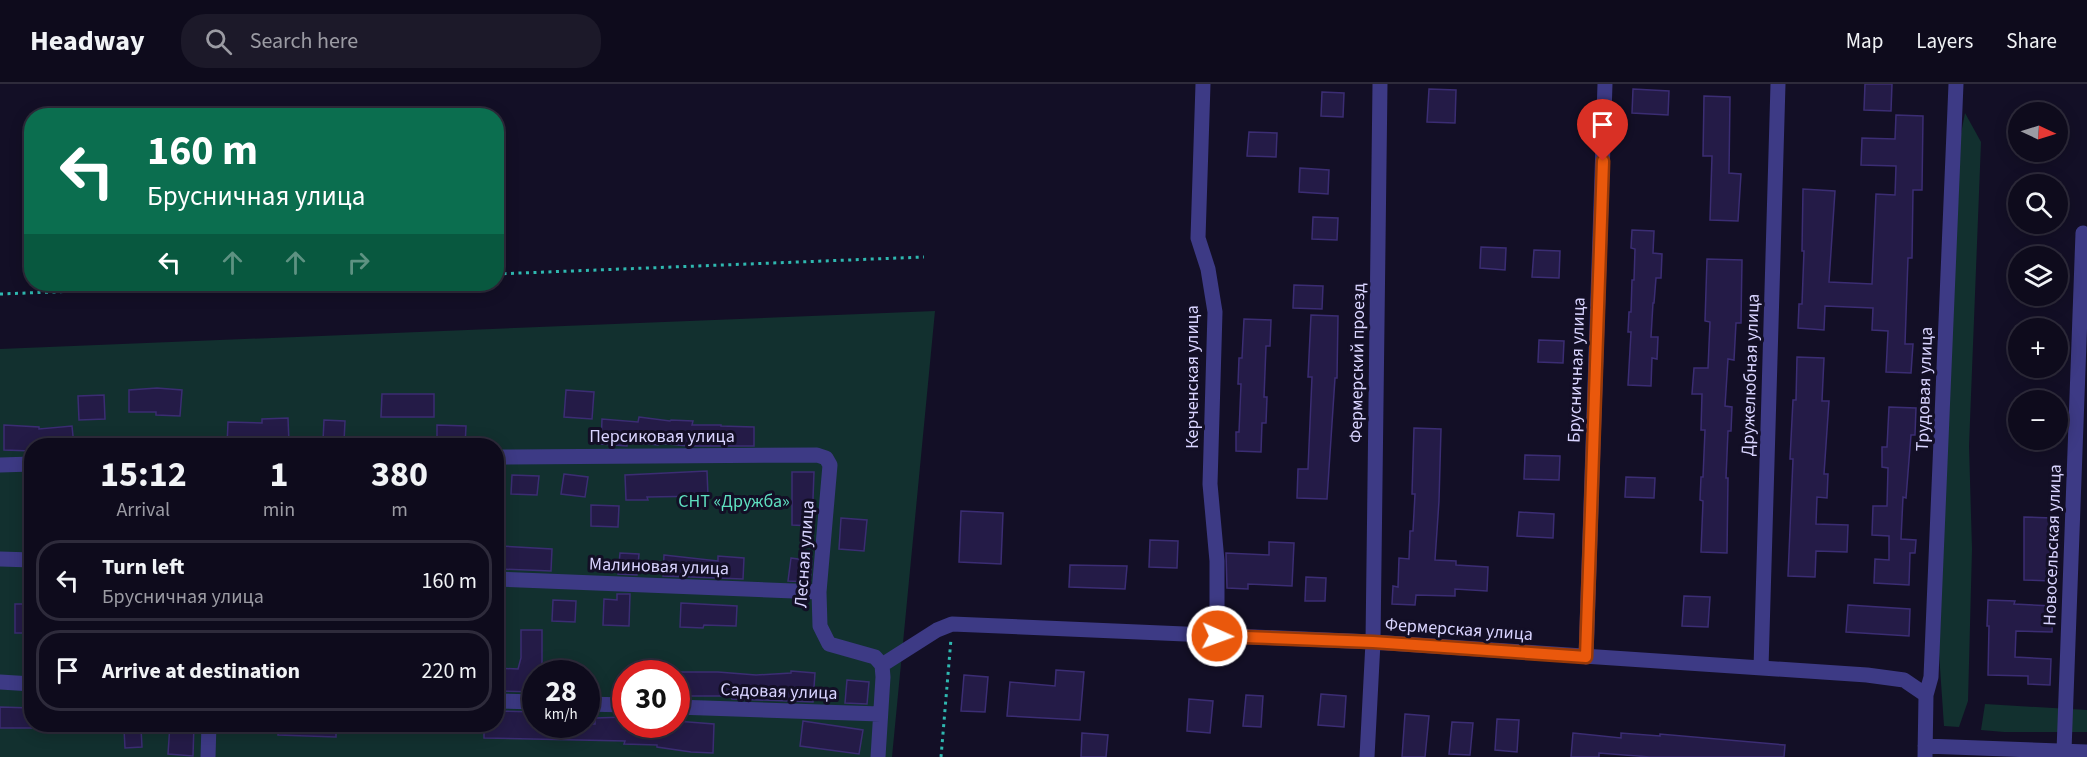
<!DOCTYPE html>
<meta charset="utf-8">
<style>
:root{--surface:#0e0b1c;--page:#1c1929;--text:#f1f3f6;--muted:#9b9ba3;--line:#2e2b3b}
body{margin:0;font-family:"Source Sans 3",sans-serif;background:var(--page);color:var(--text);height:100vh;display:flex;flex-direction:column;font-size:22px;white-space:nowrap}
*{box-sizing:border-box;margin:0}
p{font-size:20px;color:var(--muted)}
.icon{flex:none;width:33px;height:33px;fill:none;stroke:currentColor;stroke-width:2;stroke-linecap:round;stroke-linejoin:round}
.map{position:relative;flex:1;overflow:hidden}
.panel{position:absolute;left:24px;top:354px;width:480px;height:294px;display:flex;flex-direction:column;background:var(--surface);border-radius:24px;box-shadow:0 3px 15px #0003,0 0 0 2px var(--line)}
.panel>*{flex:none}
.banner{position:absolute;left:24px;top:24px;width:480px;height:183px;border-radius:24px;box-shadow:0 3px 15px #0003,0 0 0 2px var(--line);background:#0b6e4f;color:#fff;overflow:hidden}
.needle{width:39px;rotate:94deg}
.fabs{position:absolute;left:2008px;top:18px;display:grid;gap:12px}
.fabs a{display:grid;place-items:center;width:60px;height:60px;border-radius:50%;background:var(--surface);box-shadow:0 3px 15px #0003,0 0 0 2px var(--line);font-size:30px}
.speed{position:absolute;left:522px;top:576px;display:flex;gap:12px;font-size:30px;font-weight:700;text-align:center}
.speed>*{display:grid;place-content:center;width:78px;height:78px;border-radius:50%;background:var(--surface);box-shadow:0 3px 15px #0003,0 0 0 2px var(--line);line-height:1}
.speed small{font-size:15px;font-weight:400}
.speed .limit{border:9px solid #d22;background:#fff;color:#111}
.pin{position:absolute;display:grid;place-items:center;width:51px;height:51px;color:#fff;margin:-62px -26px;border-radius:50% 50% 50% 0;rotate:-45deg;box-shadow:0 0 6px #0007}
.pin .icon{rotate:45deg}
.me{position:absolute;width:66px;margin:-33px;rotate:92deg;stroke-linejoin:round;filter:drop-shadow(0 0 4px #0008)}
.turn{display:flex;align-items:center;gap:21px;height:126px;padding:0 24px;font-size:27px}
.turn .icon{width:78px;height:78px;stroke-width:2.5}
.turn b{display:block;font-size:42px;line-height:51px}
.lanes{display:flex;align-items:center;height:57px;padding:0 24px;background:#0003;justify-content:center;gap:30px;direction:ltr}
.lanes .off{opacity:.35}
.eta{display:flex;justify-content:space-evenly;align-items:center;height:102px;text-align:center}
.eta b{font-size:36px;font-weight:700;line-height:42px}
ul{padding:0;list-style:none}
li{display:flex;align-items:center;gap:18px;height:81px;margin:0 12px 9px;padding:0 12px;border:3px solid var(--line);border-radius:24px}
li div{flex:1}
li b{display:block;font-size:22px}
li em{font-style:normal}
header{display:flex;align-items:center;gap:36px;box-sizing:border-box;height:84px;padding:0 30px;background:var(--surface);border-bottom:2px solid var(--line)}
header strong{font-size:28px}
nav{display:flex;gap:33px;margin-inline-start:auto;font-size:21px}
.search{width:420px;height:54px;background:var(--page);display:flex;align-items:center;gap:15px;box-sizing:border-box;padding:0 21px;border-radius:24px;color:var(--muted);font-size:22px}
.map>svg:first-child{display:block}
</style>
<header>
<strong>Headway</strong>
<div class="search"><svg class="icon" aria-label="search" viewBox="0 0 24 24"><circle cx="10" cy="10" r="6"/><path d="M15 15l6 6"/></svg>Search here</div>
<nav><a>Map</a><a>Layers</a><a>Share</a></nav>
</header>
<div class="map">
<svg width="2087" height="673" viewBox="0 0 2087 673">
<rect width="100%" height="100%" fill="#130f26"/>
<path fill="#12302f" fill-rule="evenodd" d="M1965 29 1981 58 1969 362 1972 465 1968 617 1959 643 1944 642 1937 540 1957 70Z
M935 227 892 673H0V265ZM32 362H496V640H32ZM536 590H586V640H536ZM626 590H676V640H626Z
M1985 620 2087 626V648H2004L1981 646Z"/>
<path fill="#241b47" stroke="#3b2d73" stroke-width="1.5" d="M1865 0H1892L1891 27 1864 26Z
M1429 5 1456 6 1455 39 1427 38Z
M1633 5 1669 7 1668 31 1632 29Z
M1322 8 1344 9 1343 33 1321 32Z
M1704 12 1730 13 1729 89 1741 90 1738 137 1710 136 1712 72H1703Z
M1896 31 1923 32 1922 106H1913L1912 174H1908L1905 260H1913L1911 289 1886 288 1888 247 1872 246 1873 224 1825 222 1824 246 1798 244 1799 220H1802L1804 167H1802L1803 105 1835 107 1829 198 1872 200 1876 110 1895 111 1896 82 1861 81 1862 54 1895 55Z
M1249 48 1277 49 1276 73 1247 72Z
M1300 84 1329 86 1328 110 1299 108Z
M1313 133 1338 134 1337 156 1312 155Z
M1632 146 1654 147 1653 169 1662 170 1661 194H1656L1654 219H1653L1651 253H1658L1657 275 1652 274 1651 302 1628 301 1631 248H1628L1629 228H1631L1632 196H1634L1635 165 1631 164Z
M1481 163 1506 164 1505 186 1480 184Z
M1534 166 1560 167 1559 194 1532 193Z
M1707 175 1742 176 1741 239H1736L1734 276 1728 275 1725 322 1732 323 1731 347H1728L1726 394H1728L1727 469 1701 468 1703 417 1700 416 1701 393H1703L1705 346H1701L1702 310H1692L1694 284H1708L1710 238 1705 237Z
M1294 201 1323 202 1322 225 1293 224Z
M1311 231 1338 232 1337 294H1335L1327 415 1297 414 1298 385H1308L1312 293H1308Z
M1244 235 1271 236 1270 262H1266L1264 313H1267L1266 339H1262L1261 368 1236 367V348H1239L1241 300H1238L1239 274H1242Z
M1539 256 1564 257 1563 279 1538 278Z
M1797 273 1824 274 1822 317H1829L1824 390H1828L1827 414 1817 413 1816 440 1848 441 1847 468 1816 467 1815 493 1788 492 1793 375H1790L1793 316H1796Z
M157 304 182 306 180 332 156 331V328H129V306Z
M566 306 594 308 592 335 564 333Z
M382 310H434V333H381Z
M104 311 105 335 79 336 78 312Z
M1889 323 1916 324 1915 351H1911L1906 414 1903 413 1901 455 1916 456 1915 469H1910L1909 501 1874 499 1875 475 1889 476V452L1872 451 1873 422H1887L1888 384 1882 383V363H1887Z
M639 333 670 337 671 336 693 337 692 341H721V342L754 343V362H688L658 359V361L627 358V362L601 360 602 335 638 338Z
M288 334 289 359 227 362 228 338 262 339V335Z
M324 336 345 337 344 358 323 357Z
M4 341 39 343V345L72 342 74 362H32V367L4 366Z
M437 341 466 342 465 362 437 360Z
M1414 344 1441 345 1439 417 1435 476 1456 477V481L1488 483 1487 507 1455 505V512L1416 511 1415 521 1392 520 1393 502 1398 503 1399 474 1409 475 1410 447H1413L1415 410H1412Z
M1525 371 1560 372 1559 396 1524 395Z
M707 387 708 412 647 413 648 416H626L625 391Z
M792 388H814L812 442 792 441Z
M564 390 588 393 585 413 561 410Z
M512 391 539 392 537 411 511 410Z
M1626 393 1655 394 1654 414 1625 413Z
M591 421 619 422 618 443 591 442Z
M961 427 1003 429 1001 480 959 478Z
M1519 428 1554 430 1553 454 1517 452Z
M2024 433 2052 434V497L2024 496Z
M841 434 867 436 864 467 839 465Z
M1150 456 1178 457 1177 484 1149 483Z
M1269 458 1294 459 1292 502 1248 500V505L1227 504 1226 469 1269 471Z
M500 462 552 465 551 487 500 485Z
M620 469 639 470 637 491 618 490Z
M664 471 718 477V472L744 474 743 495 663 492Z
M791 474 812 477 810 498 788 497Z
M1070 481 1127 482 1125 505 1069 503Z
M1306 493 1326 494 1325 517H1305Z
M617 510H630L629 542 603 541 604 515 617 516Z
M1684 512 1710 513 1708 543 1682 542Z
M553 516 576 517 575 538 552 537Z
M1988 516 2015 517 2014 520 2053 522 2052 548 2016 547 2015 573 2051 575 2050 601 2028 600V592L1988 591 1989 542H1987Z
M681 519 737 522 736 542 704 541 703 544 680 543Z
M15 520H32V549H15Z
M1848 521 1910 525 1909 552 1846 548Z
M521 546H542V590H536V608L496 607V584L518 585 521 574Z
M1056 586 1084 588 1080 636 1007 632 1010 598 1055 602Z
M791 587 815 589 813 618 732 615V612H676V588H718L756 591 791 589Z
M964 591 988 593 985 628 961 627Z
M847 596 869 598 867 620 845 619Z
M1321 610 1346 612 1344 643 1318 641Z
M1246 611 1263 612 1261 643 1243 642Z
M1189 615 1213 617 1210 649 1187 647Z
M0 623 32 624V644H0Z
M496 627 536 628V640H595V634L626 633V640H676V637L714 640 713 669 691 668 657 663V661L624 660 625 657 484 654V640H496Z
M1405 630 1429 632 1425 673H1402Z
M1497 635 1519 636 1517 668 1495 666Z
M803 637 863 646 859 670 800 662Z
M1452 638 1473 639 1470 671 1449 670Z
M170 640H194L193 672 168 670Z
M279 640H336V653L278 651Z
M141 644 142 663 125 664 124 645Z
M1082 649 1108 651 1106 673H1081Z
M1573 649 1621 654V649L1660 652V650L1785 661 1784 673H1650L1599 669V673H1571Z"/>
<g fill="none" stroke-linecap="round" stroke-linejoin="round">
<path stroke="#2fb8b0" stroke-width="3" stroke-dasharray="3 4.5" stroke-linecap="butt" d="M496 190 924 173
M0 210 262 200
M941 673 951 555"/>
<path stroke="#3d3a85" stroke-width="15" d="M1203 0 1198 154 1208 185 1215 228 1210 400 1217 477V552
M496 373 817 371 826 374 830 381 819 508 820 542 829 560 875 573 882 581 883 593 878 673
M0 381 32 380
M0 475 32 476
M496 495 819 508
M1586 573 1605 0
M882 581 937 546 952 540 1373 558 1867 591 1904 596 1926 611 1925 673
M1761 584 1778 0
M0 598 32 600
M1926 611 1931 593 1956 0
M496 617 536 618
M586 620 626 621
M676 623 880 630
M1925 662 2087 668
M2064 667 2083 149
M208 673 209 640
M1367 673 1373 558 1380 0"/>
</g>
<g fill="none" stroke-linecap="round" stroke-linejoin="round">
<g stroke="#983908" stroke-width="15">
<path id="route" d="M1217 552 1373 558 1586 573 1603 77"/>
</g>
<use href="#route" stroke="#ea580c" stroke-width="10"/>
</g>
<g text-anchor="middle" stroke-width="6" stroke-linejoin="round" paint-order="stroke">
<g font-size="18" fill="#d9d4ff" stroke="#130f26">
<text transform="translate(1357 279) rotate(-89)" y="6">Фермерский проезд</text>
<text transform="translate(1576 286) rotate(-88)" y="6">Брусничная улица</text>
<text transform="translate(1750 291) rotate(-88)" y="6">Дружелюбная улица</text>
<text transform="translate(1192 293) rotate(-90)" y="6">Керченская улица</text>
<text transform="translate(1924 305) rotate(-88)" y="6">Трудовая улица</text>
<text x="662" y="358">Персиковая улица</text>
<text transform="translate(2052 461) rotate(-88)" y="6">Новосельская улица</text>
<text transform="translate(804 470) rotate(-86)" y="6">Лесная улица</text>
<text transform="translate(659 482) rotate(2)" y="6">Малиновая улица</text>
<text transform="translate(1459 545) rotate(4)" y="6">Фермерская улица</text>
<text transform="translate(779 607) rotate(2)" y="6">Садовая улица</text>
</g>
<g font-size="18" fill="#5fe0c0" stroke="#130f26">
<text x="734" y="423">СНТ «Дружба»</text>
</g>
</g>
</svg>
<div class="fabs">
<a><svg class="needle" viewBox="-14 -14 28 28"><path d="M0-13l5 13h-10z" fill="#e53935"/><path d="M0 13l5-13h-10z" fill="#9b9ba3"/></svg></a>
<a><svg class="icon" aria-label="search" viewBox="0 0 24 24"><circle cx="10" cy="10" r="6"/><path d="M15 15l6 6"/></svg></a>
<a><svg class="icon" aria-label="layers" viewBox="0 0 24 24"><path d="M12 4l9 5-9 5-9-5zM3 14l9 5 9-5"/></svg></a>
<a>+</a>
<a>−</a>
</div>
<div class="speed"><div>28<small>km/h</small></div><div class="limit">30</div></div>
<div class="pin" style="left:1603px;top:77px;background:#d93025"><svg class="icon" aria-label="arrive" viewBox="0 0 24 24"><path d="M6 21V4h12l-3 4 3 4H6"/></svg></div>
<svg class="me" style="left:1217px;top:552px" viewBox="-20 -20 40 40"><circle r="17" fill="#ea580c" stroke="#fff" stroke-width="3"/><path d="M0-11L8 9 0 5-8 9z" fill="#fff"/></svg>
<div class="banner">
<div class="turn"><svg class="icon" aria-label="left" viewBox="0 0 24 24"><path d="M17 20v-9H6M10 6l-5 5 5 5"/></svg><div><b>160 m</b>Брусничная улица</div></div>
<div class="lanes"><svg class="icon" aria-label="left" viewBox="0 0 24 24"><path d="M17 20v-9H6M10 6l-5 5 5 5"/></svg><svg class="icon off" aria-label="ahead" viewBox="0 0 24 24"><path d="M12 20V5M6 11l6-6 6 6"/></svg><svg class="icon off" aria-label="ahead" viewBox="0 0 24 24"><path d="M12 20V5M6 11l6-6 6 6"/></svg><svg class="icon off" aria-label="right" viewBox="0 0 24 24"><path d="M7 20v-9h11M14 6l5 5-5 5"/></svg></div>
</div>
<section class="panel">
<div class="eta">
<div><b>15:12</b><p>Arrival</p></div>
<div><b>1</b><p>min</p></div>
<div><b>380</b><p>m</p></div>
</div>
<ul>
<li><svg class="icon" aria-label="left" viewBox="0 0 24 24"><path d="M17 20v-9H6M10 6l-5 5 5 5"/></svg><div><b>Turn left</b><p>Брусничная улица</p></div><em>160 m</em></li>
<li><svg class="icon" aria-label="arrive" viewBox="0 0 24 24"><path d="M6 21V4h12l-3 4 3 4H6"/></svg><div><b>Arrive at destination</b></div><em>220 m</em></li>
</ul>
</section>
</div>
